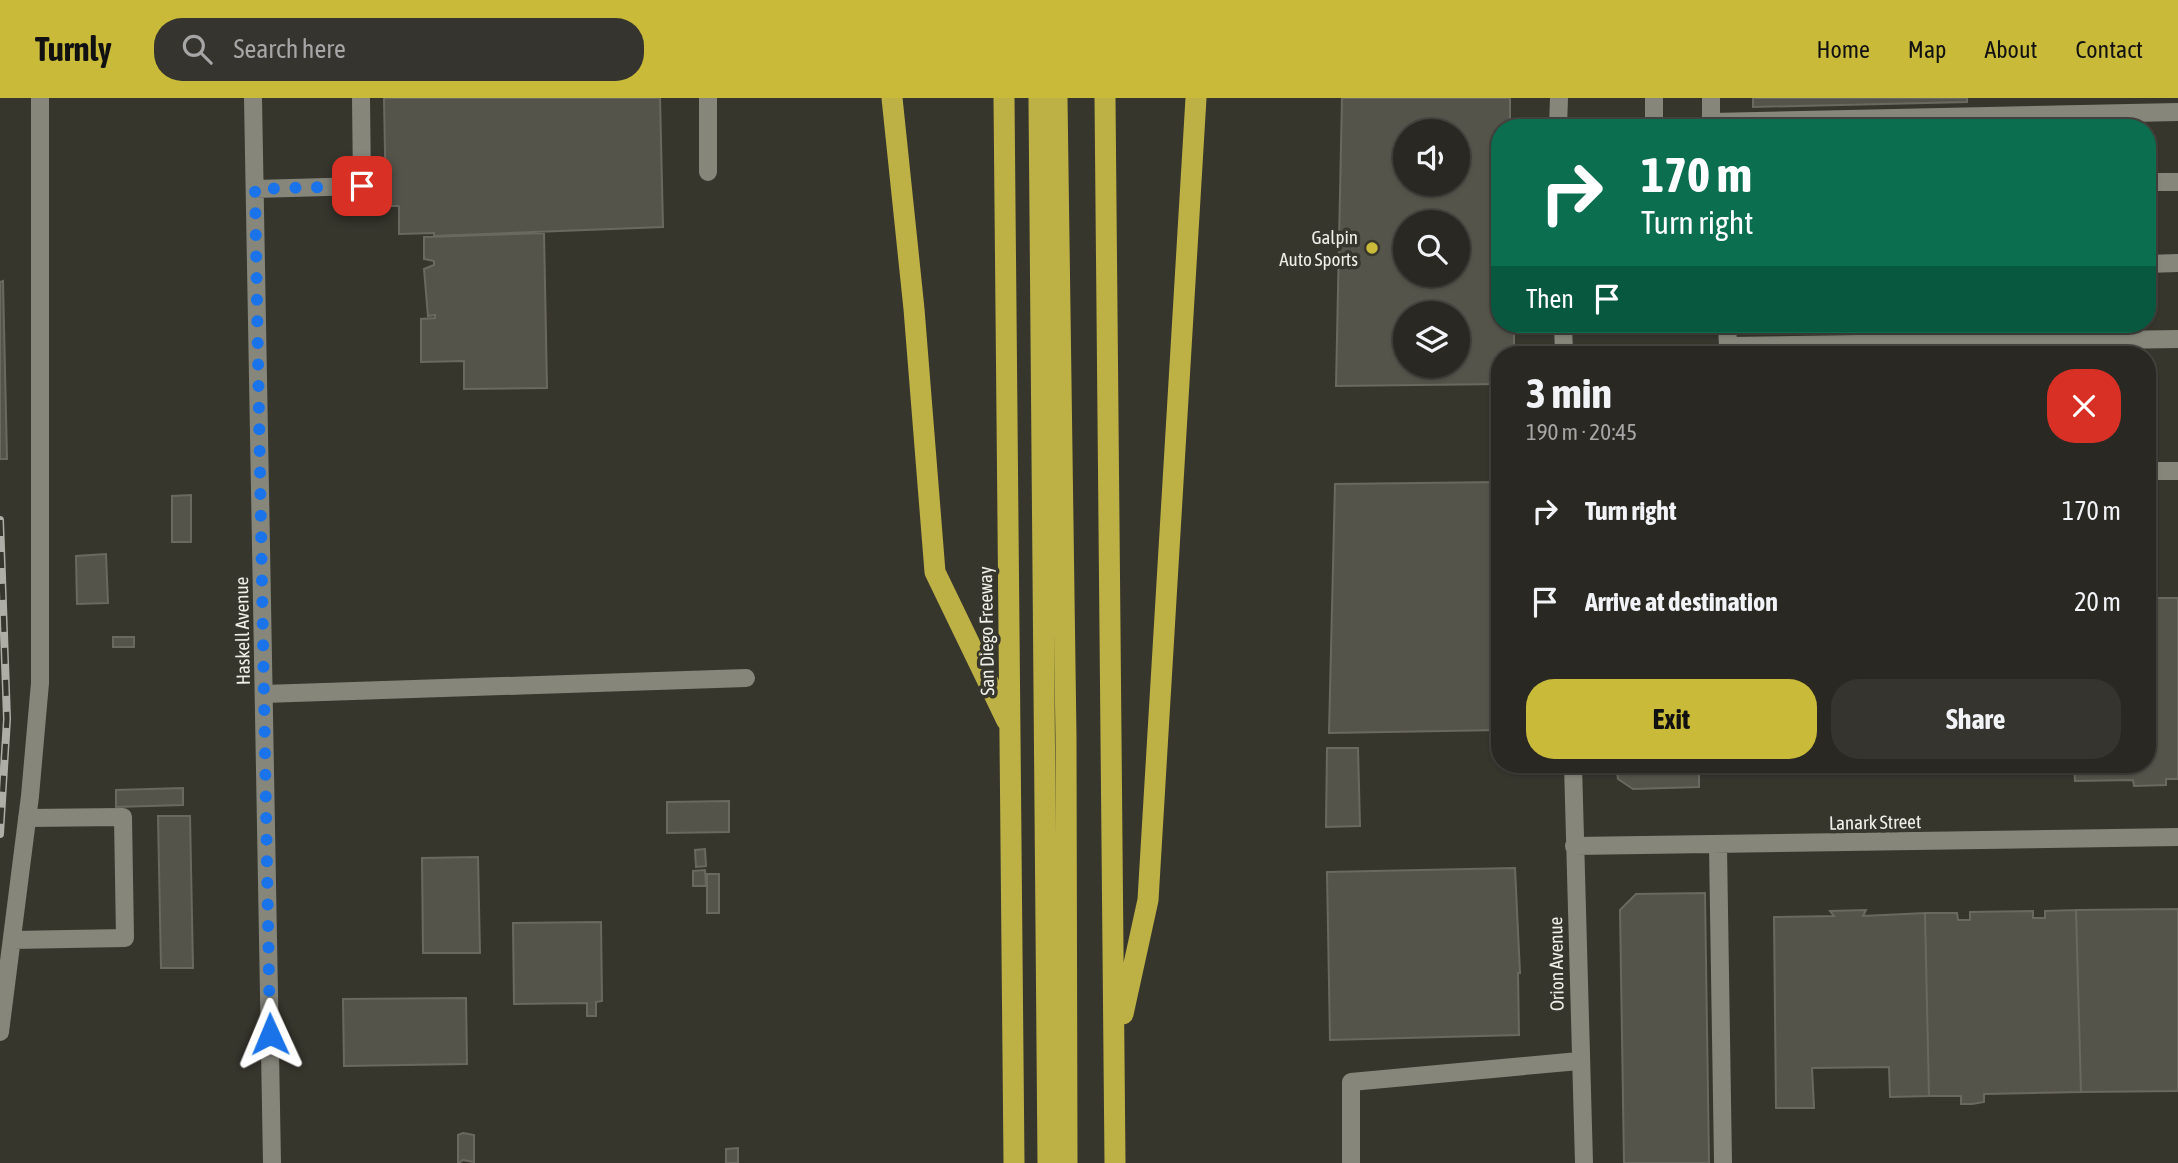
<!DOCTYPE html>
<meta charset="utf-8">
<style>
:root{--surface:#292822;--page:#35342f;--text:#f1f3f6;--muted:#a5a6a5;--line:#454440;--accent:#c9ba3a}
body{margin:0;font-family:"Asap Condensed",sans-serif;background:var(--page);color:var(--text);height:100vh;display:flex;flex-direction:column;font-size:26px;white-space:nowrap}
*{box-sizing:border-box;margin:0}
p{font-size:23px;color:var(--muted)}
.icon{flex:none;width:38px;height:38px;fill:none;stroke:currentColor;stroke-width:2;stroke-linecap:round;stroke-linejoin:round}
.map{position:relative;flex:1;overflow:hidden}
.panel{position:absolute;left:1491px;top:248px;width:665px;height:427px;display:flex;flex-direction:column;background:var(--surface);border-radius:28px;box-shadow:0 2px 5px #0004,0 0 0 2px var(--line)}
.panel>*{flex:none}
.guide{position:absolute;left:1491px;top:21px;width:665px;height:214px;border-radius:28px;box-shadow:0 2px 5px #0004,0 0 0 2px var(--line);background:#0b6e4f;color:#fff;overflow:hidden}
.controls{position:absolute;left:1393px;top:21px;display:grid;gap:14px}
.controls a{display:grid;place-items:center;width:77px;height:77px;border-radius:50%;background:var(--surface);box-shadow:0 2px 5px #0004,0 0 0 2px var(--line);font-size:35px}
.pin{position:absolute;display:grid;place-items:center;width:60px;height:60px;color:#fff;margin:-30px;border-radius:14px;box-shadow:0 4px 10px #0006}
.me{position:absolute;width:77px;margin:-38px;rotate:359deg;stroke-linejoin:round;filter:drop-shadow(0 0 5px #0008)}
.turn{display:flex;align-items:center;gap:24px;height:147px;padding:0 35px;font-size:32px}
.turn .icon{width:91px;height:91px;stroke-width:2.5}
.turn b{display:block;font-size:49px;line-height:60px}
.then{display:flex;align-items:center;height:66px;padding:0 35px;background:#0003;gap:14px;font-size:26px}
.round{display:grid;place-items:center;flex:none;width:74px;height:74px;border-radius:28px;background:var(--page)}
.headline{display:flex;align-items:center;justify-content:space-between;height:119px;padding:0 35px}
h1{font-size:42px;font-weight:700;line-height:52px}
.primary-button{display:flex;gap:14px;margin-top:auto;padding:14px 35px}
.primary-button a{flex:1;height:80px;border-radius:28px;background:var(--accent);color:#111;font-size:28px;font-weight:700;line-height:80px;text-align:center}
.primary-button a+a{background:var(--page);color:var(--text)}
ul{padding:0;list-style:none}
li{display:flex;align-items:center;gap:21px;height:91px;padding:0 35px}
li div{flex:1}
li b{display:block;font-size:26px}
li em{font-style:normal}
header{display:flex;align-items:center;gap:42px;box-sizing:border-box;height:98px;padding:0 35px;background:var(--accent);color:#111}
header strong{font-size:33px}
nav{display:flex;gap:38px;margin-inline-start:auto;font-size:24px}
.search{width:490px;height:63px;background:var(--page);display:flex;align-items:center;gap:18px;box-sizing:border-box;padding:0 24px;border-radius:28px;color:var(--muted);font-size:26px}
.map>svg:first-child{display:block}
</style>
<header>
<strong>Turnly</strong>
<div class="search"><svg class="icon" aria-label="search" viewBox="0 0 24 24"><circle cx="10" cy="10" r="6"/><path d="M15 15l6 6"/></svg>Search here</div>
<nav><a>Home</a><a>Map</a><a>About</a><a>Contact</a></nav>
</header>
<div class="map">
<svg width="2178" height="1065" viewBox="0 0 2178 1065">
<rect width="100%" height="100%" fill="#37362d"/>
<path fill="#55544a" stroke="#6a695f" stroke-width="2" fill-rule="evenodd" d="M384 0H660L663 129 434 138V135L399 136V108H386Z
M1342 0H1510V30H1500V226H1514V257H1500V286L1336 288ZM1405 33H1458V86H1405ZM1405 124H1458V177H1405ZM1405 215H1458V268H1405Z
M1753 0H1967V4L1753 9Z
M544 135 547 290 464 291V263L421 264V221L435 220V217L428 218 424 171 434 167V163L424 161V139Z
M3 183 7 361H0V184Z
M1679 226 1680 231 1640 232V227L1607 226Z
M1500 384V632L1329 635 1335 386Z
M191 397V444H172V398Z
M106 456 108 505 77 506 76 458Z
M2147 500H2178V681H2166V687L2134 688 2133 682 2075 683 2074 667H2147Z
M113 539H134V549H113Z
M1327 650H1358L1360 728 1326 729Z
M1616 667H1699V689L1633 691 1618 681Z
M183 690V707L116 709V692Z
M729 703V734L667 735V704Z
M158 718H190L193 870H161Z
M705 751 706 768 696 769 695 752Z
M478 759 480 855H423L422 760Z
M1515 770 1520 875H1518L1519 937 1330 942 1327 774Z
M705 772 706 788H693V773Z
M707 776H719V815H707Z
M1705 795 1709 1065H1624L1620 812 1636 796Z
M2178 811V993L2081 994 2076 812Z
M1866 812 1863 818 1925 815 1929 998 1890 999 1889 969 1812 970 1814 1010H1776L1774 819 1834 818 1830 813Z
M2076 812 2081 994 1984 996V1004L1972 1006H1961V998H1929L1925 815H1957L1958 822H1970V814L2033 813V820H2045V813Z
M601 824 602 903 596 904V918H587V905L514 906 513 825Z
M466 900 467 966 344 968 343 901Z
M463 1035 474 1037V1064L463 1062 458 1065V1037Z
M738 1050V1065H726V1051Z"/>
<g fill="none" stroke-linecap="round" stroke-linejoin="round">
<path stroke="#86867b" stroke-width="18" d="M253 0 272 1065
M1711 24 2178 14
M1558 30 1559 0
M1654 30V0
M1711 30V0
M708 74V0
M2147 84H2178
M255 91 362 88 361 0
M2147 166 2178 165
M1563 226 1564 257
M1727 226 1728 248 2178 241
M2147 373H2178
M264 596 746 580
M1573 667 1584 1065
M1574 748 2178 739
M1718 748 1723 1065
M12 842 125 840 123 719 27 720
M0 934 30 698 40 585V0
M1351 1065V984L1579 963"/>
<path stroke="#bdb145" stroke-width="21" d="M892 0 914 211 935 474 1007 623
M1004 0 1014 1065
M1039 0 1048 1065
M1057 0 1066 639 1067 1065
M1105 0 1115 1065
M1123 916 1148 802 1196 0"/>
<g stroke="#aeada6" stroke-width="8">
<path id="rail" d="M0 422 7 621 0 736"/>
</g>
<use href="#rail" stroke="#37362d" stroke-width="5" stroke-dasharray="16" stroke-linecap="butt"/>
</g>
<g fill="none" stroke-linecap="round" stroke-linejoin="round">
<path stroke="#1a73e8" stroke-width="12" stroke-dasharray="0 21.6" d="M270 936 255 91 362 88"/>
</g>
<circle fill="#c9ba3a" stroke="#37362d" stroke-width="2.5" cx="1372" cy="150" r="7"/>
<g text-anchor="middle" stroke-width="7" stroke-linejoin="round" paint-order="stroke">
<g font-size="19" fill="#efefe9" stroke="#37362d" text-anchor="end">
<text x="1358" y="146">Galpin<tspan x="1358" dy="22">Auto Sports</tspan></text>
</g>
<g font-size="19" fill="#efefe9" stroke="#37362d">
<text transform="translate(242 533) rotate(-91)" y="7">Haskell Avenue</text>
<text transform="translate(986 533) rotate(-91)" y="7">San Diego Freeway</text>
<text transform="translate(1875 724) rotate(-1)" y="7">Lanark Street</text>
<text transform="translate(1556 866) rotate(-91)" y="7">Orion Avenue</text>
</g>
</g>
</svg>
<div class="controls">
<a><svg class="icon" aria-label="sound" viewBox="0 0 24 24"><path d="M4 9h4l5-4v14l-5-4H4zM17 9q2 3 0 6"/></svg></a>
<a><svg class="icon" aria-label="search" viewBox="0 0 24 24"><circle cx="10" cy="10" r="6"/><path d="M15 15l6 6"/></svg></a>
<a><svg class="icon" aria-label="layers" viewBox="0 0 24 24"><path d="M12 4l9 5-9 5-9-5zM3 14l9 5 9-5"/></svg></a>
</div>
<div class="pin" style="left:362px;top:88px;background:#d93025"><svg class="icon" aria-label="arrive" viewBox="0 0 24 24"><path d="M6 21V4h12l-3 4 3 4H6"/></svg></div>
<svg class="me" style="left:270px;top:936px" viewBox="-20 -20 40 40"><path d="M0-17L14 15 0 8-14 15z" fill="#1a73e8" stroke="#fff" stroke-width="4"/></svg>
<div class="guide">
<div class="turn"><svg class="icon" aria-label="right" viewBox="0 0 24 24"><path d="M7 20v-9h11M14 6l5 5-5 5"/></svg><div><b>170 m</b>Turn right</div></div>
<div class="then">Then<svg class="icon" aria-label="arrive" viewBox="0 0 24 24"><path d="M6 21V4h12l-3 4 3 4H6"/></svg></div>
</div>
<section class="panel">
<div class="headline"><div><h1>3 min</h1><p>190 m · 20:45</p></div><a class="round" style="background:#d93025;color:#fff"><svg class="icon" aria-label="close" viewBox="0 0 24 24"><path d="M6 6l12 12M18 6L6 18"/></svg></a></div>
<ul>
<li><svg class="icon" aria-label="right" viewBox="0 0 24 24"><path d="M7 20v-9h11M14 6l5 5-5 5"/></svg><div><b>Turn right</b></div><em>170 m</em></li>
<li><svg class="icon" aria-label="arrive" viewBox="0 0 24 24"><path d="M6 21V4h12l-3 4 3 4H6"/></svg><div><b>Arrive at destination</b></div><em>20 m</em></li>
</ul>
<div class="primary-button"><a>Exit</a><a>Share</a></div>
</section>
</div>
